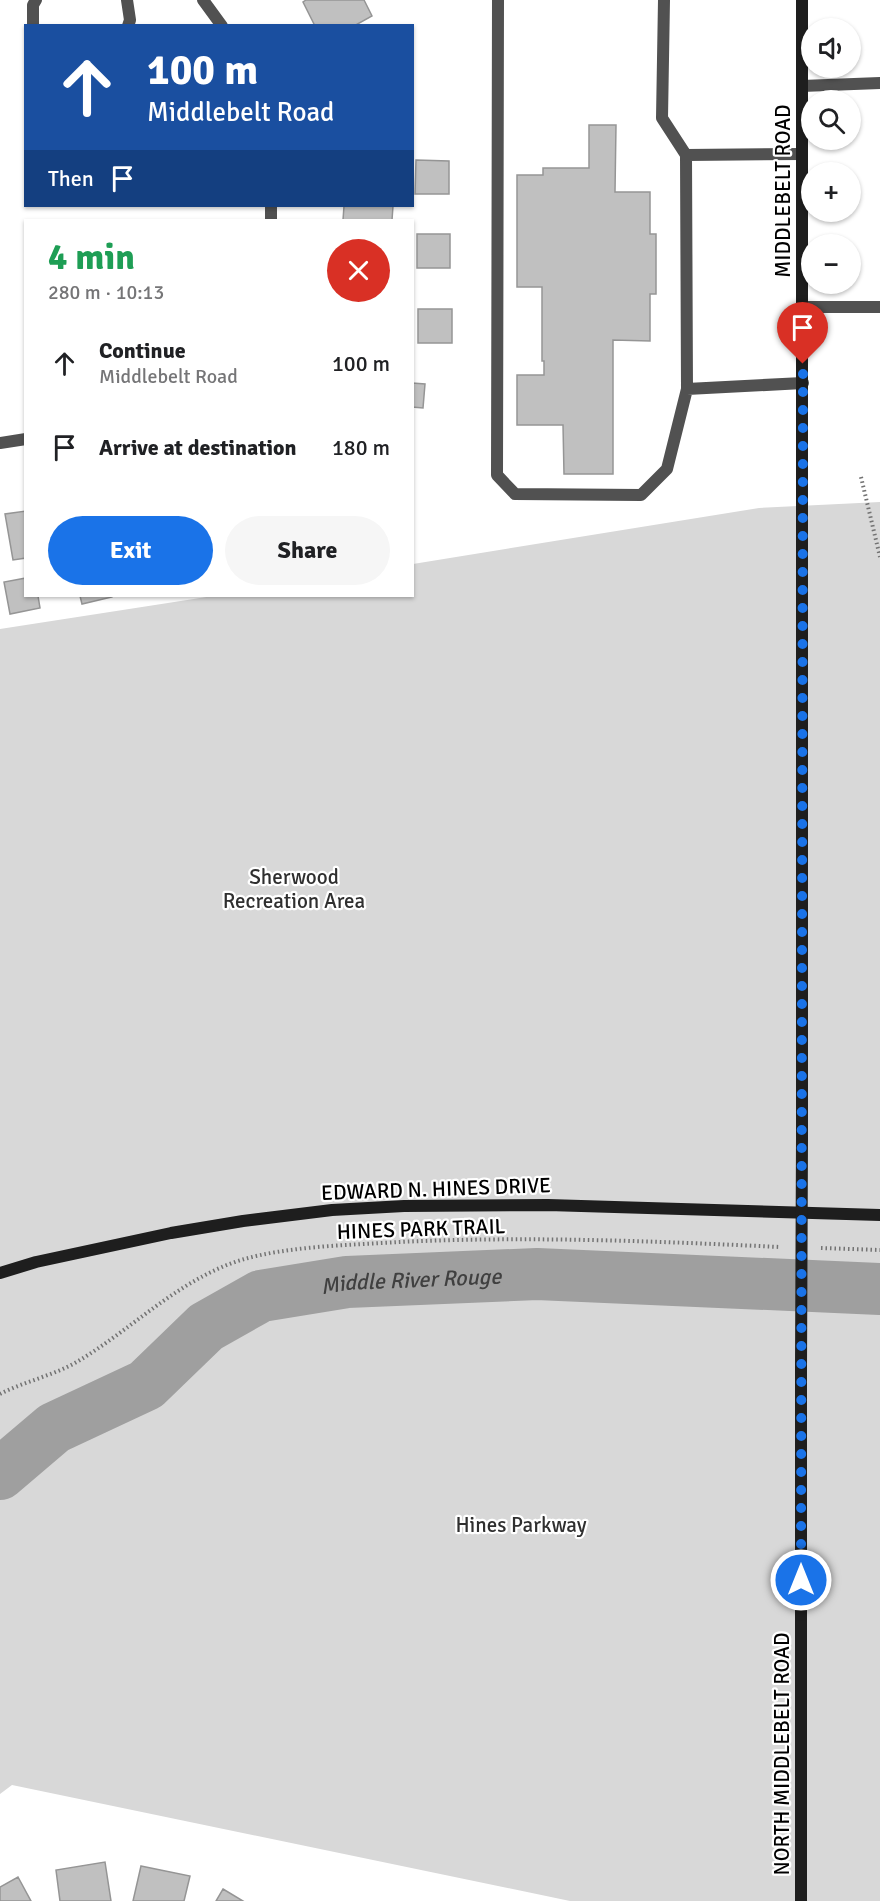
<!DOCTYPE html>
<meta charset="utf-8">
<style>
:root{--surface:#fff;--page:#f6f6f6;--text:#202124;--muted:#757577;--accent:#1a73e8}
body{margin:0;font-family:Signika,sans-serif;background:var(--page);color:var(--text);height:100vh;display:flex;flex-direction:column;font-size:22px;white-space:nowrap}
*{box-sizing:border-box;margin:0}
p{font-size:20px;color:var(--muted)}
.icon{flex:none;width:33px;height:33px;fill:none;stroke:currentColor;stroke-width:2;stroke-linecap:round;stroke-linejoin:round}
.map{position:relative;flex:1;overflow:hidden}
.drawer{position:absolute;left:24px;top:219px;width:390px;height:378px;display:flex;flex-direction:column;background:var(--surface);border-radius:0px;box-shadow:0 2px 4px #0004}
.drawer>*{flex:none}
.hud{position:absolute;left:24px;top:24px;width:390px;height:183px;border-radius:0px;box-shadow:0 2px 4px #0004;background:#1a4fa0;color:#fff;overflow:hidden}
.fabs{position:absolute;left:801px;top:18px;display:grid;gap:12px}
.fabs a{display:grid;place-items:center;width:60px;height:60px;border-radius:50%;background:var(--surface);box-shadow:0 2px 4px #0004;font-size:30px}
.pin{position:absolute;display:grid;place-items:center;width:51px;height:51px;color:#fff;margin:-62px -26px;border-radius:50% 50% 50% 0;rotate:-45deg;box-shadow:0 0 6px #0007}
.pin .icon{rotate:45deg}
.me{position:absolute;width:66px;margin:-33px;rotate:0deg;stroke-linejoin:round;filter:drop-shadow(0 0 4px #0008)}
.turn{display:flex;align-items:center;gap:21px;height:126px;padding:0 24px;font-size:27px}
.turn .icon{width:78px;height:78px;stroke-width:2.5}
.turn b{display:block;font-size:42px;line-height:51px}
.then{display:flex;align-items:center;height:57px;padding:0 24px;background:#0003;gap:12px;font-size:22px}
.round{display:grid;place-items:center;flex:none;width:63px;height:63px;border-radius:32px;background:var(--page)}
.summary{display:flex;align-items:center;justify-content:space-between;height:102px;padding:0 24px}
h1{font-size:36px;font-weight:700;line-height:45px;color:#1e9e55}
.primary-button{display:flex;gap:12px;margin-top:auto;padding:12px 24px}
.primary-button a{flex:1;height:69px;border-radius:36px;background:var(--accent);color:#fff;font-size:24px;font-weight:700;line-height:69px;text-align:center}
.primary-button a+a{background:var(--page);color:var(--text)}
ul{padding:0;list-style:none}
li{display:flex;align-items:center;gap:18px;height:84px;padding:0 24px}
li div{flex:1}
li b{display:block;font-size:22px}
li em{font-style:normal}
.map>svg:first-child{display:block}
</style>
<div class="map">
<svg width="880" height="1901" viewBox="0 0 880 1901">
<rect width="100%" height="100%" fill="#fff"/>
<path fill="#d8d8d8" d="M880 502V1901H570L12 1785 0 1794V629L213 596H412L413 564 759 508Z"/>
<g fill="none" stroke-linecap="round" stroke-linejoin="round">
<path stroke="#9f9f9f" stroke-width="52" id="s1" d="M0 1474 54 1428 146 1385 206 1327 261 1296 347 1282 537 1274 880 1289"/>
</g>
<path fill="#c0c0c0" stroke="#959595" stroke-width="1.5" d="M306 0H364L372 16 354 26H315L303 2Z
M589 125H616L615 192H650V234H656V294H650V341L613 340V474H564L563 425H517V375H544V361H542V287H517V175H543V168H589Z
M416 160 449 161V194H415Z
M344 206H393L392 220H343Z
M417 234H450V268H417Z
M418 309H452V343H418Z
M412 383 425 384 423 408 412 407Z
M26 511V558L13 560 5 514Z
M26 578V596H38L40 608 10 614 4 582Z
M80 596H112V597L82 604Z
M105 1862 111 1901H60L56 1870Z
M141 1866 190 1876 184 1901H133Z
M18 1877 31 1901H0V1887Z
M223 1889 243 1901H216Z"/>
<g fill="none" stroke-linecap="round" stroke-linejoin="round">
<path stroke="#737373" stroke-width="4" stroke-dasharray="1.5 3" stroke-linecap="butt" d="M861 477 880 557
M821 1248 880 1250
M0 1394C25 1381 56 1375 80 1360 133 1328 180 1279 241 1260 288 1246 350 1245 399 1242 525 1236 654 1241 780 1247"/>
<path stroke="#515151" stroke-width="12" d="M498 0 497 475 515 494 641 495 667 469 687 389 686 155 662 118 664 0
M802 86 880 83
M686 155 802 154
M687 389 803 383"/>
<path stroke="#515151" stroke-width="12" d="M127 0 130 20 128 26
M203 0 222 26
M33 26V5L36 0
M271 220V206
M802 307H880
M0 443 26 439"/>
<path stroke="#1e1e1e" stroke-width="12" d="M802 0V1138
M0 1273 36 1262 171 1233 243 1221 332 1210 404 1206 548 1205 880 1215
M801 1901V1368"/>
<path stroke="#1e1e1e" stroke-width="12" d="M801 1368 802 1138"/>
</g>
<g fill="none" stroke-linecap="round" stroke-linejoin="round">
<path stroke="#1a73e8" stroke-width="10" stroke-dasharray="0 18" d="M801 1580 803 364"/>
</g>
<g text-anchor="middle" stroke-width="4.5" stroke-linejoin="round" paint-order="stroke">
<g font-size="21" fill="#000" stroke="#fff">
<text transform="translate(783 191) rotate(-90)" y="7">MIDDLEBELT ROAD</text>
<text transform="translate(436 1189) rotate(-2)" y="7">EDWARD N. HINES DRIVE</text>
<text transform="translate(421 1229) rotate(-2)" y="7">HINES PARK TRAIL</text>
<text transform="translate(782 1754) rotate(-90)" y="7">NORTH MIDDLEBELT ROAD</text>
</g>
<g font-size="21" fill="#2f2f2f" stroke="#fff">
<text x="294" y="884">Sherwood<tspan x="294" dy="24">Recreation Area</tspan></text>
<text x="521" y="1532">Hines Parkway</text>
</g>
<g font-size="22" font-style="italic" fill="#404040" stroke="#fff">
<text dy="8" stroke="none"><textPath href="#s1" startOffset="470">Middle River Rouge</textPath></text>
</g>
</g>
</svg>
<div class="fabs">
<a><svg class="icon" aria-label="sound" viewBox="0 0 24 24"><path d="M4 9h4l5-4v14l-5-4H4zM17 9q2 3 0 6"/></svg></a>
<a><svg class="icon" aria-label="search" viewBox="0 0 24 24"><circle cx="10" cy="10" r="6"/><path d="M15 15l6 6"/></svg></a>
<a>+</a>
<a>−</a>
</div>
<div class="pin" style="left:803px;top:364px;background:#d93025"><svg class="icon" aria-label="arrive" viewBox="0 0 24 24"><path d="M6 21V4h12l-3 4 3 4H6"/></svg></div>
<svg class="me" style="left:801px;top:1580px" viewBox="-20 -20 40 40"><circle r="17" fill="#1a73e8" stroke="#fff" stroke-width="3"/><path d="M0-11L8 9 0 5-8 9z" fill="#fff"/></svg>
<div class="hud">
<div class="turn"><svg class="icon" aria-label="ahead" viewBox="0 0 24 24"><path d="M12 20V5M6 11l6-6 6 6"/></svg><div><b>100 m</b>Middlebelt Road</div></div>
<div class="then">Then<svg class="icon" aria-label="arrive" viewBox="0 0 24 24"><path d="M6 21V4h12l-3 4 3 4H6"/></svg></div>
</div>
<section class="drawer">
<div class="summary"><div><h1>4 min</h1><p>280 m · 10:13</p></div><a class="round" style="background:#d93025;color:#fff"><svg class="icon" aria-label="close" viewBox="0 0 24 24"><path d="M6 6l12 12M18 6L6 18"/></svg></a></div>
<ul>
<li><svg class="icon" aria-label="ahead" viewBox="0 0 24 24"><path d="M12 20V5M6 11l6-6 6 6"/></svg><div><b>Continue</b><p>Middlebelt Road</p></div><em>100 m</em></li>
<li><svg class="icon" aria-label="arrive" viewBox="0 0 24 24"><path d="M6 21V4h12l-3 4 3 4H6"/></svg><div><b>Arrive at destination</b></div><em>180 m</em></li>
</ul>
<div class="primary-button"><a>Exit</a><a>Share</a></div>
</section>
</div>
